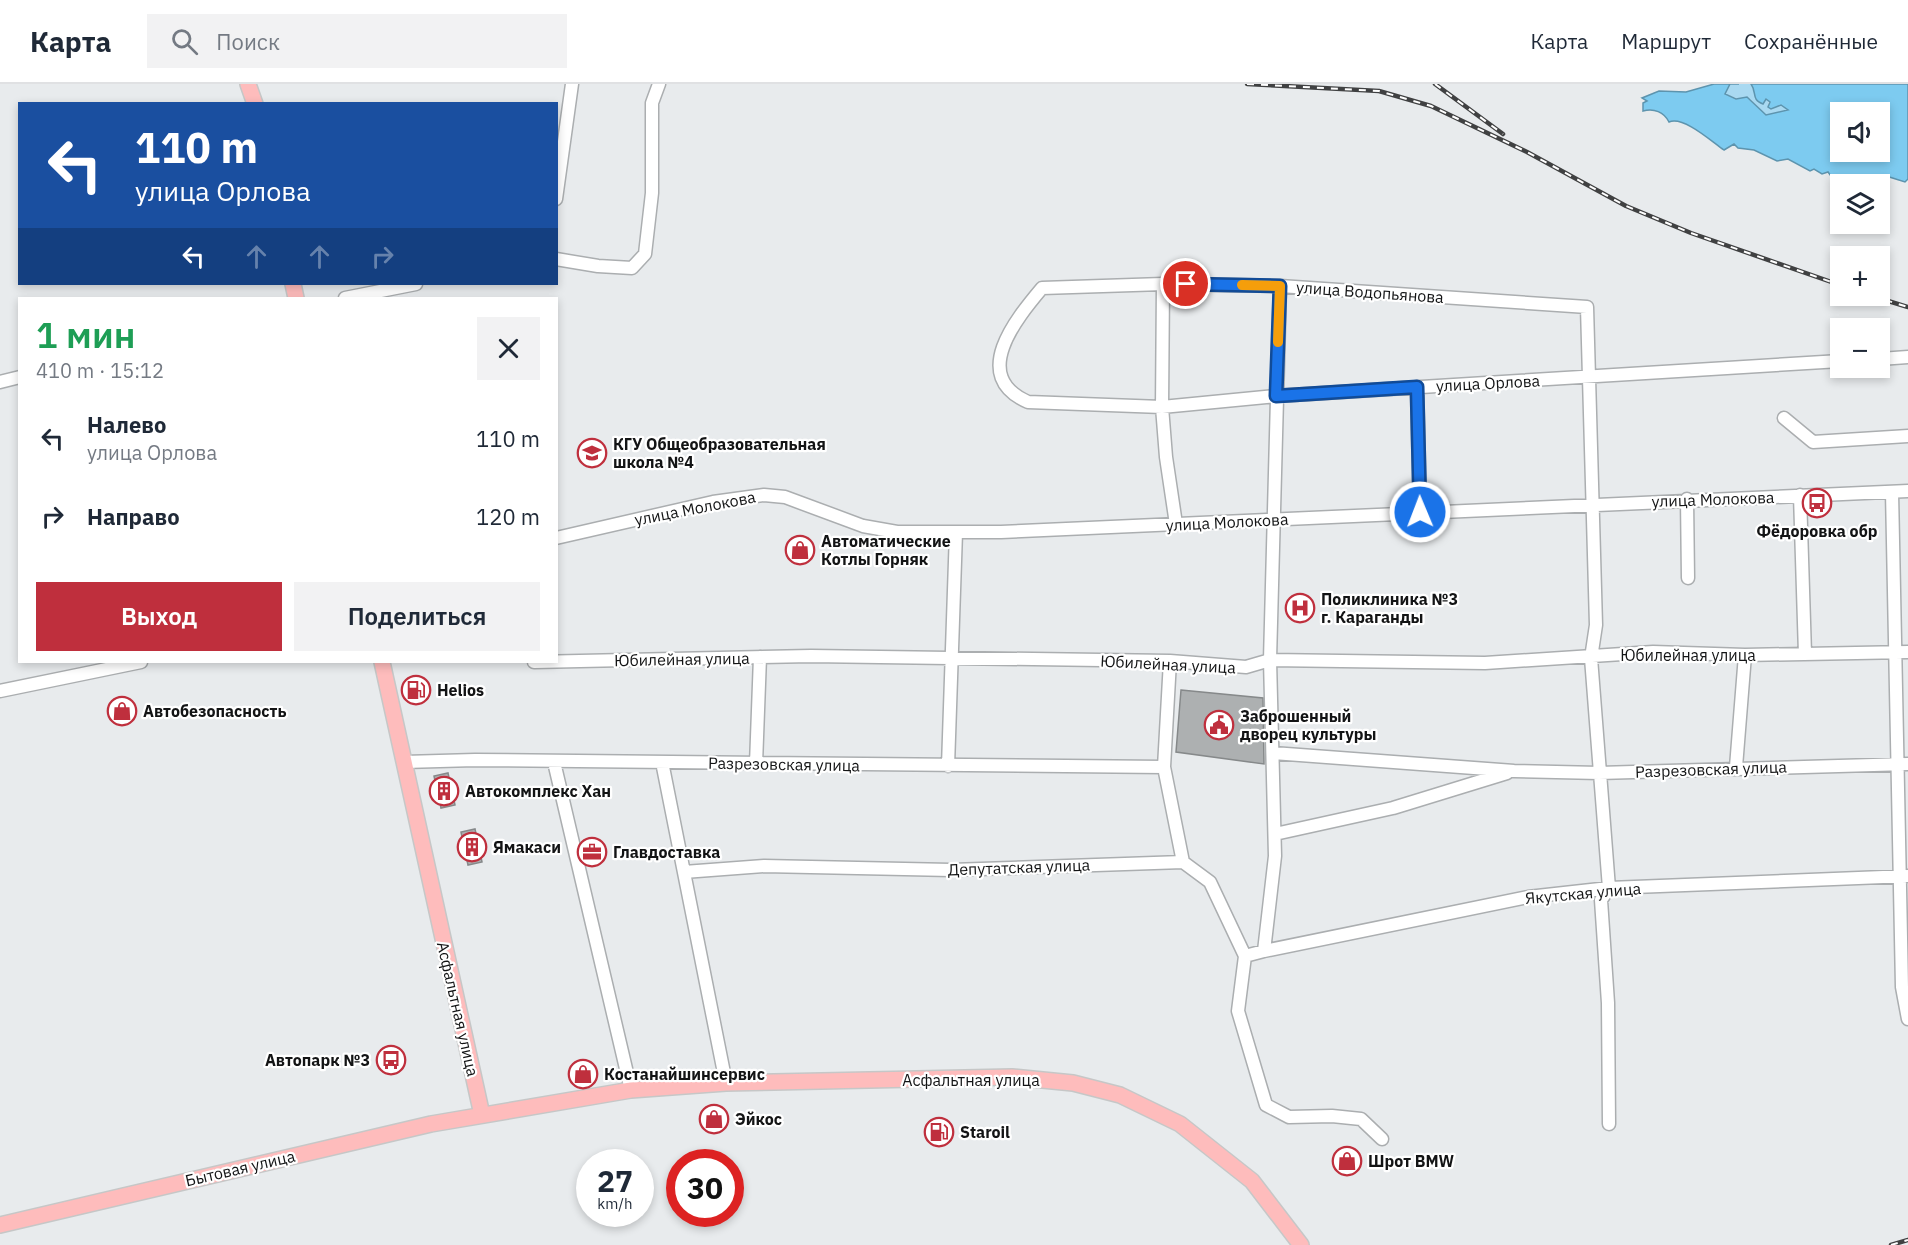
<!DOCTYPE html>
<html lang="ru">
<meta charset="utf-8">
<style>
:root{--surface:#fff;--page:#f2f2f3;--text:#1f2937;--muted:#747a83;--line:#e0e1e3;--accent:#bf2f3d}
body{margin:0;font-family:"IBM Plex Sans",sans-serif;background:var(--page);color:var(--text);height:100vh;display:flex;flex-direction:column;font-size:22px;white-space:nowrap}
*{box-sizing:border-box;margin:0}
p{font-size:20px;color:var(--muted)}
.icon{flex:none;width:33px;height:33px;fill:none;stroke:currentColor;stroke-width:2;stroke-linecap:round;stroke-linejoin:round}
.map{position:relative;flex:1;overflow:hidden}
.sheet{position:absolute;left:18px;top:213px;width:540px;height:366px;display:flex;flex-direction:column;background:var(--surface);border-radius:0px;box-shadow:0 3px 9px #0003}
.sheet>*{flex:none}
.guide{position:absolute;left:18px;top:18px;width:540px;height:183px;border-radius:0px;box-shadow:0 3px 9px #0003;background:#1a4fa0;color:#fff;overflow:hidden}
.controls{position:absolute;left:1830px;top:18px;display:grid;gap:12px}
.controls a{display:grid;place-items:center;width:60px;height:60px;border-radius:0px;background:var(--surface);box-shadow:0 3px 9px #0003;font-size:30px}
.speed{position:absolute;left:576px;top:1065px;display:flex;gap:12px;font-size:30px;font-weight:700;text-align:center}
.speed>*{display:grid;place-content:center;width:78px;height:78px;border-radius:50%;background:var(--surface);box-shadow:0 3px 9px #0003;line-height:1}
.speed small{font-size:15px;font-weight:400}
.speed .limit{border:9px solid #d22;background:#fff;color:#111}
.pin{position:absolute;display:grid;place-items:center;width:51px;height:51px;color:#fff;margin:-26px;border:3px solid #fff;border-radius:50%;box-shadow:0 2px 6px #0007}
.me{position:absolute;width:66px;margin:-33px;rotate:359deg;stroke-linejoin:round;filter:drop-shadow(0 0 4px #0008)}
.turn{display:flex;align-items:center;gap:21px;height:126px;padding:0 18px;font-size:27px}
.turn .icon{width:78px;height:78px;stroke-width:2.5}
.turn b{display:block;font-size:42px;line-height:51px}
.lanes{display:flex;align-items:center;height:57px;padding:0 18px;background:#0003;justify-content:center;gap:30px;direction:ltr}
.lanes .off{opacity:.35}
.round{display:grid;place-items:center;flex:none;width:63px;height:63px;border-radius:0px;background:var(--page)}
.headline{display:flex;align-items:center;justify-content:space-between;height:102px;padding:0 18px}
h1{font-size:36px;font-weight:600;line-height:45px;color:#1e9e55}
.cta{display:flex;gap:12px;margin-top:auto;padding:12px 18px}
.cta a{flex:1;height:69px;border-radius:0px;background:var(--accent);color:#fff;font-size:24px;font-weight:600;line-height:69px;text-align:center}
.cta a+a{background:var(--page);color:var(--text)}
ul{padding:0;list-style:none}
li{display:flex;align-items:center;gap:18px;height:78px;padding:0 18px}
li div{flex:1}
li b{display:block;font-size:22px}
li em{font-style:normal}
header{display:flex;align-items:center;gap:36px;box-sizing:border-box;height:84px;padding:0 30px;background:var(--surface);border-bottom:2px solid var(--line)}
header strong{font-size:28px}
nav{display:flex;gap:33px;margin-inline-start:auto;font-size:21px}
.search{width:420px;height:54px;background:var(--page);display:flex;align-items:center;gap:15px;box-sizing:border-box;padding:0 21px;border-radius:0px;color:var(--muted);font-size:22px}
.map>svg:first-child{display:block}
</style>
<header>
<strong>Карта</strong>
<div class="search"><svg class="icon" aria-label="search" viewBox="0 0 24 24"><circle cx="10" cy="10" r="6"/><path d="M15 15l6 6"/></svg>Поиск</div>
<nav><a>Карта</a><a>Маршрут</a><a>Сохранённые</a></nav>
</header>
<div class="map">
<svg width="1908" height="1161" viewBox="0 0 1908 1161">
<rect width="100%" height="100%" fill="#e8ebed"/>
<path fill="#a9d9f1" d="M1730 0H1751L1753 6 1769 17 1768 22 1781 21 1788 26 1766 31 1750 15 1736 14 1725 10Z"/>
<path fill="#7dcbf0" stroke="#5d94ae" stroke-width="1.5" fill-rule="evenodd" d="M1714 0H1739H1730L1725 10 1736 15 1747 13 1766 31 1788 26 1781 21 1771 25 1768 23 1770 18 1766 15 1763 20C1751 16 1757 8 1751 0H1908V95L1905 98 1886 92 1882 98 1865 93C1854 98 1843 95 1831 92L1828 88 1822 90 1814 85 1810 87 1788 75 1777 77 1754 66 1738 64 1734 60 1724 66C1711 57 1684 32 1669 38 1664 28 1654 24 1643 27V19L1647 17 1642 14 1659 7 1686 8ZM1840 28H1880V68H1840Z"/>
<path fill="#adb0b1" stroke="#86898a" stroke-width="1.5" d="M1181 606 1263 614 1264 680 1176 668Z
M448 689 455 721 441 724 434 692Z
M475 745 482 778 468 781 461 748Z"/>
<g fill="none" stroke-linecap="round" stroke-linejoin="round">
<g stroke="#abaeb0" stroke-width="15">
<path id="minor" d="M556 115 572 0
M556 175 598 182 632 184 645 170 652 109V19L659 0
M1163 200 1162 323 1166 373 1176 440
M345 214 416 200
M1880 275 1908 273
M0 298 20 293
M1417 303 1420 428
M1784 334 1813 358 1908 352
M1892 408 1902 903 1908 935
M1800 411 1805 570
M1687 415 1688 494
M556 454 713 418 764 411 785 413 863 442 897 448H1001L1908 407
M1170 577 1164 683 1183 778
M534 578 811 572 1170 577 1246 583 1270 576 1485 579 1653 568 1745 571 1908 568
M0 607 141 578
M1273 669 1514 687 1599 689 1908 680
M404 678 475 676 1164 683
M554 678 631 1006
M662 678 726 999
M756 680 760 573
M948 682 956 448
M1736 683 1745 571
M1275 750 1393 724 1507 689
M684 788 764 782 951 786 1183 778 1210 798 1245 872 1238 927 1266 1021 1289 1033 1332 1032 1361 1035 1382 1055
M1264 867 1528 813 1609 804 1908 792
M1245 872 1264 867 1275 772 1270 576 1280 202
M1609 1040 1608 919 1601 816 1609 804 1591 574 1596 541 1587 223 1280 202 1163 200 1042 204C1016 235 969 292 1028 318L1162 323 1276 312 1840 277"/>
</g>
<g stroke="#c6c7c7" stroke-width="18">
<path id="major" d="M248 0 255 20
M293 200 296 214
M382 578 482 1031
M0 1141 431 1040 631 1006 726 999 1012 993 1073 999 1120 1011 1180 1040 1252 1097 1301 1161"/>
</g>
<use href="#minor" stroke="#fff" stroke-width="12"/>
<use href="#major" stroke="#febcbc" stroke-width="15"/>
<g stroke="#404142" stroke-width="4.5">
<path id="rail" d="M1247 0 1379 7 1431 22 1527 68 1626 122 1691 149 1840 201
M1435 0 1503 50
M1872 212 1908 223
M1891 1161 1908 1156"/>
</g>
<use href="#rail" stroke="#fff" stroke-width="2" stroke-dasharray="7" stroke-linecap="butt"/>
</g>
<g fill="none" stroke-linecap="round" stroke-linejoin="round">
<g stroke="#114b97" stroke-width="15">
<path id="route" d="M1186 200 1280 202 1276 312 1417 303 1420 428"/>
</g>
<use href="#route" stroke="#1a73e8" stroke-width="10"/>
<path stroke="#f59e0b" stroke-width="10" d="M1242 201 1280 202 1278 258"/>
</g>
<defs>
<g id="school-ring" transform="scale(1.5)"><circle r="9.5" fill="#fff" stroke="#bf2f3d" stroke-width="1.5"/><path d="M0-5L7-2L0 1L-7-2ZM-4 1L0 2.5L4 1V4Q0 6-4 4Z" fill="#bf2f3d"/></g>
<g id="bus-ring" transform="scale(1.5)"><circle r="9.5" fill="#fff" stroke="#bf2f3d" stroke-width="1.5"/><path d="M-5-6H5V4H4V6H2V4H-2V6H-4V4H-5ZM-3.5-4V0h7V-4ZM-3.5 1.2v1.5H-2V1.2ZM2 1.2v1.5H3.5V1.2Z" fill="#bf2f3d"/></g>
<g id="shop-ring" transform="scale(1.5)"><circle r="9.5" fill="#fff" stroke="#bf2f3d" stroke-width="1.5"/><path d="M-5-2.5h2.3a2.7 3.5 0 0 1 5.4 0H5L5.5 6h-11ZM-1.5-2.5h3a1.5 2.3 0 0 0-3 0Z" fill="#bf2f3d"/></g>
<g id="hospital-ring" transform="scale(1.5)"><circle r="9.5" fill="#fff" stroke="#bf2f3d" stroke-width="1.5"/><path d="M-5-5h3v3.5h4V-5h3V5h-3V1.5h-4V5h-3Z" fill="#bf2f3d"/></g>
<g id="fuel-ring" transform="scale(1.5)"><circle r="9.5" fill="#fff" stroke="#bf2f3d" stroke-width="1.5"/><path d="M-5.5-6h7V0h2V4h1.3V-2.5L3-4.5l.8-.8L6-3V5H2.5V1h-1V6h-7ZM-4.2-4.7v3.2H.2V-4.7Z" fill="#bf2f3d"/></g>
<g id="civic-ring" transform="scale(1.5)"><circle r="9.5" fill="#fff" stroke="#bf2f3d" stroke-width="1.5"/><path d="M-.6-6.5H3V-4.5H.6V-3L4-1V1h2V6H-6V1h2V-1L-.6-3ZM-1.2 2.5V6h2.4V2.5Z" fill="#bf2f3d"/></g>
<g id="building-ring" transform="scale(1.5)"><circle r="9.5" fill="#fff" stroke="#bf2f3d" stroke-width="1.5"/><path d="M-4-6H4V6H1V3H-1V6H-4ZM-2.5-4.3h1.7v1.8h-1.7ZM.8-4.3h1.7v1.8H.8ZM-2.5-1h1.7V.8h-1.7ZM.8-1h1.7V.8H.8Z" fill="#bf2f3d"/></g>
<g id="office-ring" transform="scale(1.5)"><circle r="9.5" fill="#fff" stroke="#bf2f3d" stroke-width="1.5"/><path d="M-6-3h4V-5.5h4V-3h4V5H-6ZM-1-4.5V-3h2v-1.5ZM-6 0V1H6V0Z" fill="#bf2f3d"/></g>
</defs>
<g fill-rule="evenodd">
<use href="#school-ring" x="592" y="369"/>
<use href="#bus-ring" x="1817" y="419"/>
<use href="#shop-ring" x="800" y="466"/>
<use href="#hospital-ring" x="1300" y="524"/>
<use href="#fuel-ring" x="416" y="606"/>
<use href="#shop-ring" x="122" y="627"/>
<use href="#civic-ring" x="1219" y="641"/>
<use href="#building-ring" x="444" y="707"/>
<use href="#building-ring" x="472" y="763"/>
<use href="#office-ring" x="592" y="768"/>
<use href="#bus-ring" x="391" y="976"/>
<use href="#shop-ring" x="583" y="990"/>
<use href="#shop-ring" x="714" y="1035"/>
<use href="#fuel-ring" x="939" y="1048"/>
<use href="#shop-ring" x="1347" y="1077"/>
</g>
<g text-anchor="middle" stroke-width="4.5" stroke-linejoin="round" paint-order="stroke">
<g font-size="16" fill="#131415" stroke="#fff">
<text transform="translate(1370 208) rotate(4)" y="6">улица Водопьянова</text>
<text transform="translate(1488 299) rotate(-3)" y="6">улица Орлова</text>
<text transform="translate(1713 415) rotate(-2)" y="6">улица Молокова</text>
<text transform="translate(695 424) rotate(-11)" y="6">улица Молокова</text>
<text transform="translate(1227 438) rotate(-3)" y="6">улица Молокова</text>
<text x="1688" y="577">Юбилейная улица</text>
<text transform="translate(682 575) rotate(-1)" y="6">Юбилейная улица</text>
<text transform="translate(1168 580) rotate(3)" y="6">Юбилейная улица</text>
<text transform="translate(784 680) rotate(1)" y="6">Разрезовская улица</text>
<text transform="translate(1711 685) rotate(-2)" y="6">Разрезовская улица</text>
<text transform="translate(1019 783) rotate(-2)" y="6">Депутатская улица</text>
<text transform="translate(1583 809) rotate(-5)" y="6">Якутская улица</text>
<text transform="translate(458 925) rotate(77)" y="6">Асфальтная улица</text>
<text x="971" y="1002">Асфальтная улица</text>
<text transform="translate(240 1084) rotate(-13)" y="6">Бытовая улица</text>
</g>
<g font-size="16" font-weight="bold" fill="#131415" stroke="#fff" text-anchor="start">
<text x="613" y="366">КГУ Общеобразовательная<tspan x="613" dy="18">школа №4</tspan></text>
<text x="1817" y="453" text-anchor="middle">Фёдоровка обр</text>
<text x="821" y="463">Автоматические<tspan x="821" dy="18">Котлы Горняк</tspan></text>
<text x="1321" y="521">Поликлиника №3<tspan x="1321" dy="18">г. Караганды</tspan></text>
<text x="437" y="612">Helios</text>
<text x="143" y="633">Автобезопасность</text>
<text x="1240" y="638">Заброшенный<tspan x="1240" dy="18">дворец культуры</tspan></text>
<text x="465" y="713">Автокомплекс Хан</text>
<text x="493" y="769">Ямакаси</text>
<text x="613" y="774">Главдоставка</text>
<text x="370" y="982" text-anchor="end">Автопарк №3</text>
<text x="604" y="996">Костанайшинсервис</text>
<text x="735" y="1041">Эйкос</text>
<text x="960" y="1054">Staroil</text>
<text x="1368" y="1083">Шрот BMW</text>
</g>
</g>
</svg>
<div class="controls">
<a><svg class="icon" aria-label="sound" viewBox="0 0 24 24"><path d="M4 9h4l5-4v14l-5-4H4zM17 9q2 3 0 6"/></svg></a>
<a><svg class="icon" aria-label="layers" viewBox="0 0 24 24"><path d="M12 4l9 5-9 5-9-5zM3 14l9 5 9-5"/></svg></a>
<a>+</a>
<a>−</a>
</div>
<div class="speed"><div>27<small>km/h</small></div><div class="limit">30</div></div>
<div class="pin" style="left:1186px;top:200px;background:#d93025"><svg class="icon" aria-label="arrive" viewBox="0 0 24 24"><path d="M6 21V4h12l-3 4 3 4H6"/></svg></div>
<svg class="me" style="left:1420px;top:428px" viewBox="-20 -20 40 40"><circle r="17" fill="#1a73e8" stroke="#fff" stroke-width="3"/><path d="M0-11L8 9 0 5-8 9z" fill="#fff"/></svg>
<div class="guide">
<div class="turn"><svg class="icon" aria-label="left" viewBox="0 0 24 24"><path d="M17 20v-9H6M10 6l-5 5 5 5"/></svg><div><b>110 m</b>улица Орлова</div></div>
<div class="lanes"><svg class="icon" aria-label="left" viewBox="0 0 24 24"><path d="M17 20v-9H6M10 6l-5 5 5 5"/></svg><svg class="icon off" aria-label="ahead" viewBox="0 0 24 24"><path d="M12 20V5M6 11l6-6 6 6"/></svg><svg class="icon off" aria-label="ahead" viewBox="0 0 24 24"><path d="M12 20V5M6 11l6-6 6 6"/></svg><svg class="icon off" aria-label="right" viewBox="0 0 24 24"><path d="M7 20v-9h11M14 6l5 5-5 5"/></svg></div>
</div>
<section class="sheet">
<div class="headline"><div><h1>1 мин</h1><p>410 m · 15:12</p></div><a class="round"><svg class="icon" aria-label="close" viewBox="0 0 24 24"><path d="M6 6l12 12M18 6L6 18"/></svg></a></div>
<ul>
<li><svg class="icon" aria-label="left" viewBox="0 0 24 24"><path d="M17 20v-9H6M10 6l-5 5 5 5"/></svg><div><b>Налево</b><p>улица Орлова</p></div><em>110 m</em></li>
<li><svg class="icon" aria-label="right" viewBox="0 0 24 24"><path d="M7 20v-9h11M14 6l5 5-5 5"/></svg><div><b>Направо</b></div><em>120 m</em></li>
</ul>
<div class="cta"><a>Выход</a><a>Поделиться</a></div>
</section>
</div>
